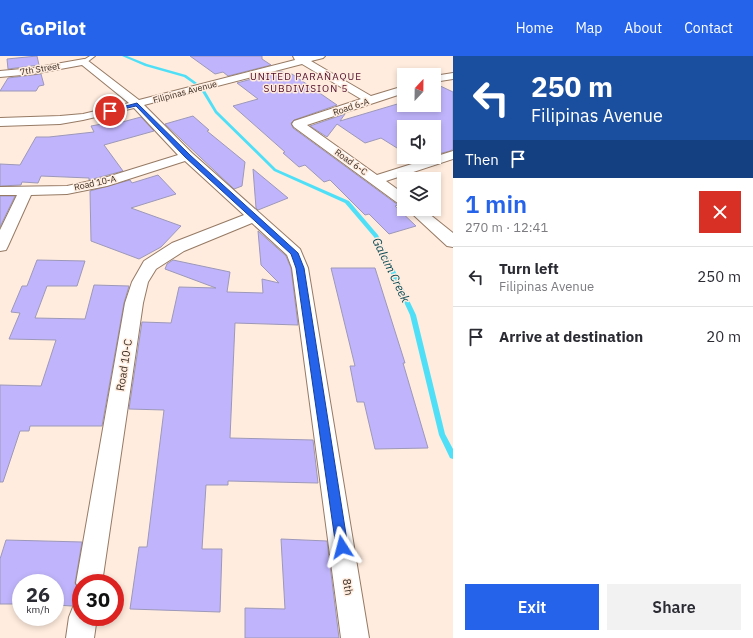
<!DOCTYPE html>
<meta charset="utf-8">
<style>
:root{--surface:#fff;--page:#f2f2f3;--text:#2b2b33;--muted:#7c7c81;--line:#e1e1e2;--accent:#2563eb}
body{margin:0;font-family:"IBM Plex Sans",sans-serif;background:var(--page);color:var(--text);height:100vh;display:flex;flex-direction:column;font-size:15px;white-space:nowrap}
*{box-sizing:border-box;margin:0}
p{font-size:13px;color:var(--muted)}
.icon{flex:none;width:22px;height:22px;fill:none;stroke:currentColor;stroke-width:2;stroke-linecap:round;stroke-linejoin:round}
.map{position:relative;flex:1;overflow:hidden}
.drawer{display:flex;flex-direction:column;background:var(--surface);width:300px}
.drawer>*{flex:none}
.guide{background:#1a4fa0;color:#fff;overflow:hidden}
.needle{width:26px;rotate:22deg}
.controls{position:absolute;left:397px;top:12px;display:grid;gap:8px}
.controls a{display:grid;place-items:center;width:44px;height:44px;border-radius:0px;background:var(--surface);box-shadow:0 2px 6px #0003;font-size:20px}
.speed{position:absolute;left:12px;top:518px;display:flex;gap:8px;font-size:20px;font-weight:700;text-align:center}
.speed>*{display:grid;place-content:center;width:52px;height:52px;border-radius:50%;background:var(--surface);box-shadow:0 2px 6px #0003;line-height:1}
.speed small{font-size:10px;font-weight:400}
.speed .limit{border:6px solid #d22;background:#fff;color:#111}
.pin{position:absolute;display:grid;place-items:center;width:34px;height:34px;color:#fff;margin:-17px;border:2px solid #fff;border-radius:50%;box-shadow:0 1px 4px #0007}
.me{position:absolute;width:44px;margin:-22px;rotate:351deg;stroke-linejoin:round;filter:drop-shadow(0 0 3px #0008)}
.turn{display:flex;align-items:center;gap:14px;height:84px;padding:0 12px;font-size:18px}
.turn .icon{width:52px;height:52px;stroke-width:2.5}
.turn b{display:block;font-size:28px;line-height:34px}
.then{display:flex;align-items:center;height:38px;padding:0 12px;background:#0003;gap:8px;font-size:15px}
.round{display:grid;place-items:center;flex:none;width:42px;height:42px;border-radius:0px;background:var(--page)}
.headline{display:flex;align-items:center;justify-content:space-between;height:68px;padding:0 12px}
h1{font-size:24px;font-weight:600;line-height:30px;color:var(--accent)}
.cta{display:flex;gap:8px;margin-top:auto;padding:8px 12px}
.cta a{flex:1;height:46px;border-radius:0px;background:var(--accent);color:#fff;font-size:16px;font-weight:600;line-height:46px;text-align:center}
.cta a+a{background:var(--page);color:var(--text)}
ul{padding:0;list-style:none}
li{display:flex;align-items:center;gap:12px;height:60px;padding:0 12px;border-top:1px solid var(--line)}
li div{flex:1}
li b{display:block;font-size:15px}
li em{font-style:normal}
header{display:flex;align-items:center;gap:24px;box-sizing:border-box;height:56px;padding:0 20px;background:var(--accent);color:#fff}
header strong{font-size:19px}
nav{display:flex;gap:22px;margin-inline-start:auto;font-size:14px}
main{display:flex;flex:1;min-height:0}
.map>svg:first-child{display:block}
</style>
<header>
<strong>GoPilot</strong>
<nav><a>Home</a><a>Map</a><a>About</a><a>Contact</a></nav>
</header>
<main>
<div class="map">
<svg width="453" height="582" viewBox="0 0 453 582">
<rect width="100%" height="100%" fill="#ffecde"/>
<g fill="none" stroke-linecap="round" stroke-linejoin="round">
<path fill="#4fe0f7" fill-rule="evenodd" d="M122 0H127L147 8 186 19 197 27 194 28 184 21 145 10Z
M202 33H204L217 55 276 113 349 145 378 179 416 259 445 378 453 393V403L450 402 439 379 410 259 374 181 345 147 274 115 215 57 201 34Z"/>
</g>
<path fill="#c0b5fc" stroke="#9d98b9" d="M37 0 39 9 8 13 7 3Z
M190 0H262V3L271 9 228 20 223 16 215 18Z
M281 15 288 19 292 18 337 49 294 64 291 67 293 72 398 149 395 150 416 170 389 178 369 158 365 159 330 124 324 126 305 109 299 111 283 97 285 96 233 50 258 43 237 27Z
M41 18 44 29 39 30 36 35H0L8 22Z
M434 27 453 36V93L450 95 434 99V71H404V90L397 92 381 82 365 87 337 68 327 81 310 70 345 58 340 65 404 46V49H427L434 53Z
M193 60 209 74 207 75 245 106 242 130 234 133 165 68Z
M141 61 154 75 104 89 123 115 89 124V122L41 120 38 127 22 126 21 129 0 130V108L20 109 36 81H49L94 76 91 70 113 66 115 68Z
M253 113 288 142 258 154 256 152Z
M158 119 176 138 131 152 181 170 161 191 139 203 91 185 90 135 130 124 132 127Z
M0 140H15L0 171Z
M258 175 286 200 291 212 298 269 235 267 230 382 313 384 318 427 228 425V429H206L202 493H222L220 556 130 553 139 491H147L164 354 129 353 142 266 171 267 179 231 216 232 165 213 167 208 173 204 230 216 227 236 263 237 262 223 279 227 261 209Z
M37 204 85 205 77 230H47L35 262 85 263 94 229 129 230 124 247 102 370H30L29 375H20L3 426H0V329L41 330 56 284 9 283 20 257 11 256 22 230H27Z
M331 212H375L405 307H403L428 392 375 393 364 346H357L350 310H355Z
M281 483 327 485 339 582H245V552L285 553Z
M6 484 82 486 75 527 81 538 80 547 72 550 55 549V527H21V548H0V503Z"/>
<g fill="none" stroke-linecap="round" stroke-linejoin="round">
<g stroke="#967a64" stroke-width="2">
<path id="service" d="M90 0H95L86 7H82V5Z"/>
</g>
<g stroke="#967a64" stroke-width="2">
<path id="minor" d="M293 0H325L323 2 311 5 371 40 404 30V37L307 69 377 119 453 95V103L386 125 404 138V149L399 148 294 71 292 68 294 65 361 43 302 8 144 49 192 97 300 193 308 212 369 582H341L292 212 287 199 252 167 184 195 156 213 148 226 143 247 102 527H81V537L76 527 125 247 132 226 144 205 172 187 244 159 185 105 107 130 67 138 31 139 8 190 6 194 0 195V174L17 139H0V131L67 130 104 122 178 99 134 52 83 64 60 68 0 70V62L60 60 83 58 129 47 82 9 33 18 0 21V15L33 12 84 3 87 4 139 44 295 4Z
M453 17V23L434 26V20Z
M407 153H423L453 177V191L447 190Z
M81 548V561H97L94 582H66L69 561 73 551Z"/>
</g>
<use href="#service" fill="#fff" fill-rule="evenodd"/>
<use href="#minor" fill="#fff" fill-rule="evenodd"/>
</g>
<path fill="#2563eb" stroke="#184099" d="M137 47 190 99 298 197 304 212 348 491 346 496 342 497 338 496 336 491 296 212 291 198 185 101 136 50 110 56 107 55Z"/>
<g text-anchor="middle" stroke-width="3" stroke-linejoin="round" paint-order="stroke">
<g font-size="9" fill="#382c23" stroke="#ffecde">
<text transform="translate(40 13) rotate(-9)" y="3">7th Street</text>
<text transform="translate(185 36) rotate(-15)" y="3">Filipinas Avenue</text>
<text transform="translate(351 51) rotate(-18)" y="3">Road 6-A</text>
<text transform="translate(351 106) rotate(36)" y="3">Road 6-C</text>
<text transform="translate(95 127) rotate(-12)" y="3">Road 10-A</text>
</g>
<g font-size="10" letter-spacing="1" fill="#4e0b29" stroke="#ffecde">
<text x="306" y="24">UNITED PARAÑAQUE<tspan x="306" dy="12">SUBDIVISION 5</tspan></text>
</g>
<g font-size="11" fill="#382c23" stroke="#ffecde">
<text transform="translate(124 309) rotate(-81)" y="4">Road 10-C</text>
<text transform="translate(348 531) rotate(81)" y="4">8th</text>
</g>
<g font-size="12" font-style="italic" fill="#0e4d57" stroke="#ffecde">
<text transform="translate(391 214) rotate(64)" y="4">Galcim Creek</text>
</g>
</g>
</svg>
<div class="controls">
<a><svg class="needle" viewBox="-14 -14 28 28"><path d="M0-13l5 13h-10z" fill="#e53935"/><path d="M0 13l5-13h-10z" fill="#7c7c81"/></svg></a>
<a><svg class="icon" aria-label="sound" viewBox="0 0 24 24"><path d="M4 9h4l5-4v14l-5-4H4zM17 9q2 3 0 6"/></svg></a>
<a><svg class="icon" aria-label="layers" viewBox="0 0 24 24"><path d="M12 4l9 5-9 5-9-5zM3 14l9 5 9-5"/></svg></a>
</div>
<div class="speed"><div>26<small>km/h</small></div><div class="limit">30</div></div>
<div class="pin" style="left:110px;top:55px;background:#d93025"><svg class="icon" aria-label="arrive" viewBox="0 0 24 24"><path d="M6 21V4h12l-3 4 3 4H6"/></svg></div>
<svg class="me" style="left:342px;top:491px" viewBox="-20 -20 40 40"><path d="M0-17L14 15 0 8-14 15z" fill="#2563eb" stroke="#fff" stroke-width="4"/></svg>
</div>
<section class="drawer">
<div class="guide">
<div class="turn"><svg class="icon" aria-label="left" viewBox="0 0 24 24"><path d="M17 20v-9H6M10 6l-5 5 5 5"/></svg><div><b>250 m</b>Filipinas Avenue</div></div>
<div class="then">Then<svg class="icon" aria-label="arrive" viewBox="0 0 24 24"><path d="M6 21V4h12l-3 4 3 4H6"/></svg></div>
</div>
<div class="headline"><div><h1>1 min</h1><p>270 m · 12:41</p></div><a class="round" style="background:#d93025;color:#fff"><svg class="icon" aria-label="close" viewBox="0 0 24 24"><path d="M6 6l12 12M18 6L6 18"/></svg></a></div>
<ul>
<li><svg class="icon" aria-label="left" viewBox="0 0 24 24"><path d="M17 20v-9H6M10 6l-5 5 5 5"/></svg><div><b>Turn left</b><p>Filipinas Avenue</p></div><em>250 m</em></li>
<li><svg class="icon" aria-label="arrive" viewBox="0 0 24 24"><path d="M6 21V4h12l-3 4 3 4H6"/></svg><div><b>Arrive at destination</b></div><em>20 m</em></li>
</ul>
<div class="cta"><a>Exit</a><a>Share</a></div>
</section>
</main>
